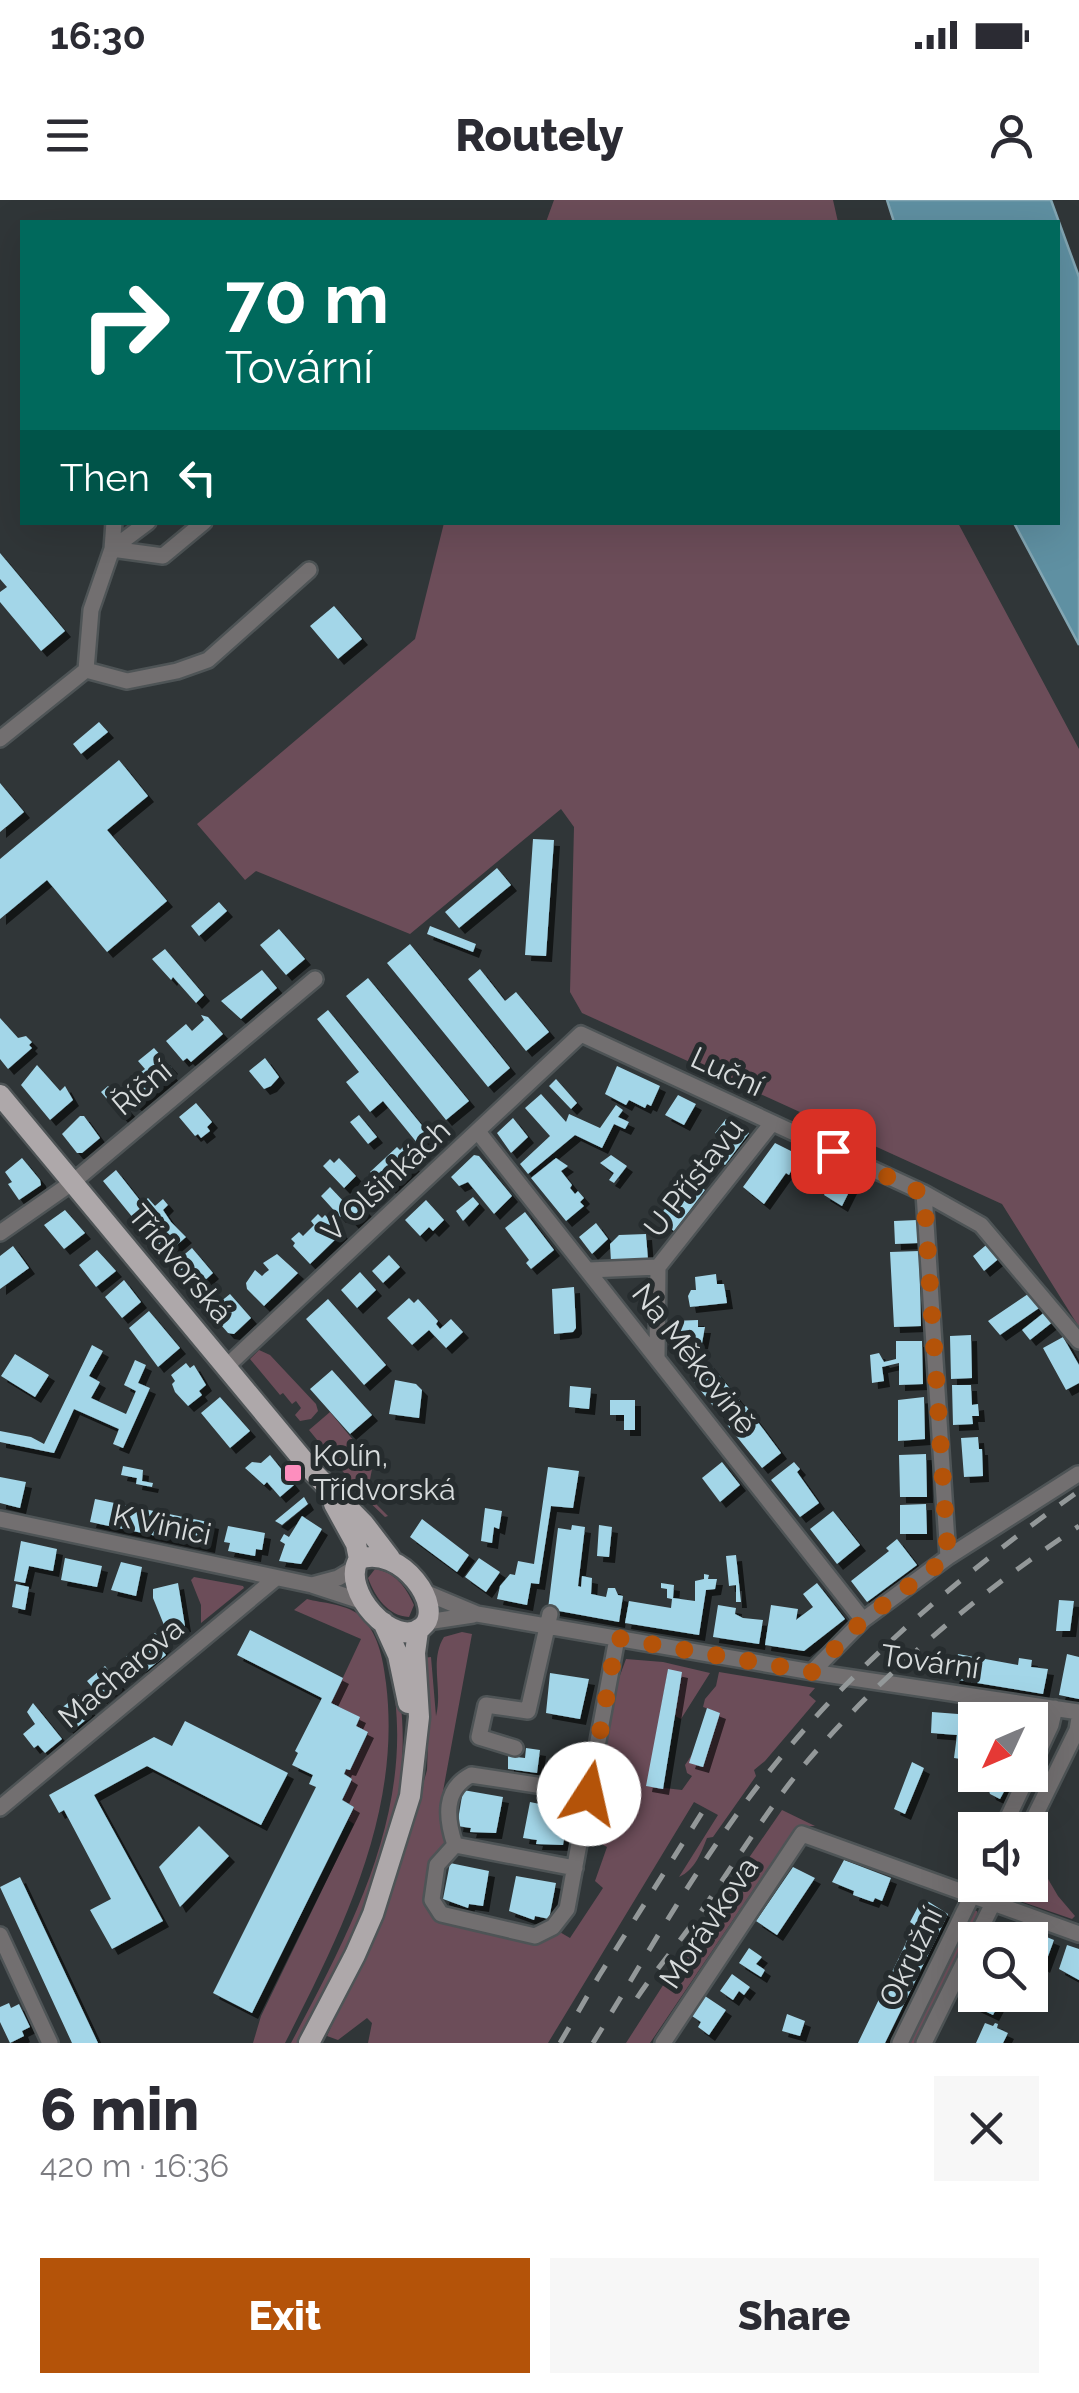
<!DOCTYPE html>
<meta charset="utf-8">
<style>
:root{--surface:#fff;--page:#f7f7f7;--text:#2b2b33;--muted:#7c7c81;--accent:#b45309}
body{margin:0;font-family:Raleway,sans-serif;background:var(--page);color:var(--text);height:100vh;display:flex;flex-direction:column;font-size:38px;white-space:nowrap}
*{box-sizing:border-box;margin:0}
p{font-size:32px;color:var(--muted)}
.icon{flex:none;width:55px;height:55px;fill:none;stroke:currentColor;stroke-width:2;stroke-linecap:round;stroke-linejoin:round}
.map{position:relative;height:1843px;overflow:hidden}
.side{display:flex;flex-direction:column;background:var(--surface);flex:1}
.side>*{flex:none}
.banner{position:absolute;left:20px;top:20px;width:1040px;height:305px;border-radius:0px;box-shadow:0 10px 40px #0002;background:#00695c;color:#fff;overflow:hidden}
.needle{width:65px;rotate:226deg}
.controls{position:absolute;left:958px;top:1502px;display:grid;gap:20px}
.controls a{display:grid;place-items:center;width:90px;height:90px;border-radius:0px;background:var(--surface);box-shadow:0 10px 40px #0002;font-size:50px}
.pin{position:absolute;display:grid;place-items:center;width:85px;height:85px;color:#fff;margin:-42px;border-radius:20px;box-shadow:0 5px 15px #0006}
.me{position:absolute;width:110px;margin:-55px;rotate:10deg;stroke-linejoin:round;filter:drop-shadow(0 0 8px #0008)}
.turn{display:flex;align-items:center;gap:35px;height:210px;padding:0 40px;font-size:45px}
.turn .icon{width:130px;height:130px;stroke-width:2.5}
.turn b{display:block;font-size:70px;line-height:85px}
.then{display:flex;align-items:center;height:95px;padding:0 40px;background:#0003;gap:20px;font-size:38px}
.round{display:grid;place-items:center;flex:none;width:105px;height:105px;border-radius:0px;background:var(--page)}
.headline{display:flex;align-items:center;justify-content:space-between;height:170px;padding:0 40px}
h1{font-size:60px;font-weight:800;line-height:75px}
.action{display:flex;gap:20px;margin-top:auto;padding:20px 40px}
.action a{flex:1;height:115px;border-radius:0px;background:var(--accent);color:#fff;font-size:40px;font-weight:800;line-height:115px;text-align:center}
.action a+a{background:var(--page);color:var(--text)}
.status{display:flex;justify-content:space-between;align-items:center;height:70px;padding:0 50px;background:var(--surface);direction:ltr}
.status svg{height:28px;fill:currentColor}
header{display:flex;justify-content:space-between;align-items:center;height:130px;padding:0 40px;background:var(--surface);font-size:45px;font-weight:800}
.map>svg:first-child{display:block}
</style>
<div class="status"><b>16:30</b><svg viewBox="0 0 49 12"><path d="M0 12V9h3v3zM5 12V6h3v6zM10 12V3h3v9zM15 12V0h3v12zM26 1h20v11H26zM47 4h2v5h-2z"/></svg></div>
<header><svg class="icon" aria-label="menu" viewBox="0 0 24 24"><path d="M4 6h16M4 12h16M4 18h16"/></svg>Routely<svg class="icon" aria-label="person" viewBox="0 0 24 24"><circle cx="12" cy="8" r="4"/><path d="M4 21q1-7 8-7t8 7"/></svg></header>
<div class="map">
<svg width="1079" height="1843" viewBox="0 0 1079 1843">
<defs>
<filter id="shadow"><feDropShadow dx="6" dy="6" stdDeviation="0" flood-color="#0009"/></filter>
</defs>
<rect width="100%" height="100%" fill="#303638"/>
<path fill="#6c4d59" d="M554 0H833L838 22H546Z
M444 323H958L1079 549V1127L1002 1004 582 813 570 792 574 627 561 609 410 734 256 671 245 680 197 624 415 439Z
M259 1150 270 1155 316 1204 318 1211 311 1219 300 1221 295 1215 301 1208 296 1201 292 1204 283 1193 280 1195 250 1159Z
M330 1212 373 1264 367 1295 388 1316 385 1317 362 1295 309 1230Z
M375 1369C395 1372 406 1387 414 1405L409 1417C388 1416 375 1397 368 1378Z
M194 1377 243 1386 244 1388 201 1423V1405L191 1380Z
M307 1399C322 1403 345 1404 358 1414 378 1431 383 1458 386 1483 402 1612 342 1731 285 1843H253L261 1816 354 1624 348 1620 354 1607 342 1600 352 1579 344 1574 346 1569H350L368 1533 356 1526 359 1517 331 1503 361 1439 294 1410Z
M462 1432 472 1434 441 1602 445 1647 430 1666 424 1699 436 1719 540 1740 558 1731 570 1738 603 1688 595 1681 607 1647 600 1643 601 1637 595 1636 594 1640 590 1630 615 1489 626 1459 663 1462 710 1473 681 1519 675 1516 668 1470 647 1586 682 1590 692 1576 687 1573 685 1565 720 1513 703 1507 705 1499 716 1486 719 1472 815 1488 809 1495 816 1501 765 1561 754 1570 756 1576 713 1637 707 1638C701 1653 695 1670 679 1677L718 1615 694 1602 548 1843H368L372 1823 367 1818 338 1840 327 1836 399 1670 427 1570 429 1514 422 1458 431 1457 436 1516C443 1489 429 1461 444 1437Z
M392 1461C430 1591 360 1733 297 1843H291C353 1726 421 1600 389 1464Z
M782 1610 815 1626H798L793 1631 650 1843H626L685 1751 694 1750 699 1741 697 1733Z
M1034 1655 1058 1696 1075 1716 1072 1719 1017 1700 1015 1692 1019 1685H1030V1662Z
M972 1710 977 1711 978 1716 917 1843H904Z"/>
<path fill="#5f90a2" stroke="#83a6b3" stroke-width="2.5" d="M887 0H1051L1079 77V445L1014 323 1058 322V22H894Z"/>
<path fill="#a3d6e8" filter="url(#shadow)" d="M0 353 65 431 41 451 0 402V392L7 387 0 379Z
M334 406 362 439 338 459 310 426Z
M99 522 108 532 81 554 73 544Z
M119 560 148 596 107 630 167 701 107 752 47 680 0 719V659Z
M0 583 24 612 0 632Z
M533 639 554 640 546 756 525 755Z
M497 668 511 685 459 728 445 712Z
M219 702 227 711 199 736 191 726Z
M430 726 476 744 473 752 427 734Z
M279 729 305 759 286 775 260 745Z
M410 744 510 868 488 887 387 763Z
M165 749 204 795 196 803 173 777 171 780 152 759Z
M480 769 505 801 516 792 549 832 526 851 468 779Z
M262 770 277 788 241 819 221 801Z
M368 778 469 901 446 920 346 796Z
M328 810 429 934 418 944 383 901 370 912 346 882 359 872 317 819Z
M201 815 208 817 223 834 191 862 187 858 183 861 166 841 186 824 192 831 204 820Z
M0 818 18 838 26 836 32 842 29 845 32 848 8 869 0 859Z
M154 848 172 868 169 871 173 876 137 906 121 893V888L145 869 138 861Z
M265 858 279 877 271 886 264 889 249 871Z
M37 865 60 891 65 886 73 900 50 920 21 885Z
M617 866 660 886 651 906 647 904 645 908 629 900 626 905 605 894Z
M556 879 577 903 571 909 549 886Z
M108 886 130 912 123 918 101 892Z
M541 894 566 922 569 914 600 928 616 905 623 910 618 917 629 922 625 929 614 924 602 948 575 935 528 974 520 964 550 936 525 908Z
M678 895 696 904 684 925 665 915Z
M196 903 212 922 207 927 210 931 201 938 198 934 195 936 179 917Z
M359 915 377 937 368 944 350 922Z
M80 916H84L100 938 82 953H77L62 934Z
M513 918 528 937 511 953 497 933Z
M726 919 749 933 725 965 710 952 722 937 715 933Z
M775 943 799 955 789 975 786 973 764 1004 743 987Z
M397 947 400 950 403 947 414 966 390 988 385 981 381 985 370 972Z
M474 955 479 956 512 996 494 1014 468 982 459 986 451 977Z
M611 955 627 966 614 983 609 980 614 973 600 963Z
M22 958 40 980 41 985 19 1000 8 984 12 982 5 972Z
M339 958 356 976 344 988 323 966 330 959 334 963Z
M556 958 568 966 561 971 572 985 570 988 575 994 578 991 584 998 580 1002 584 1006 566 1021 531 978Z
M116 970 142 1003 148 998 155 1006 163 999 168 1005 163 1010 171 1022 186 1037 164 1056 103 981Z
M835 973 854 982 842 1006 824 995Z
M689 978 705 990 674 1031 657 1019Z
M330 987 344 1002 351 995 366 1011 353 1023 344 1013 340 1017 321 996Z
M473 997 479 1004 463 1021 456 1011Z
M426 1000 444 1020 433 1031 429 1027 420 1036 405 1020Z
M65 1010 85 1033 64 1049 44 1025Z
M525 1012 554 1050 531 1069 526 1063 529 1060 505 1028Z
M318 1014 322 1018 325 1015 342 1033 310 1064 293 1046 295 1043 291 1039 299 1032 303 1036 314 1025 311 1021Z
M917 1020 918 1043 895 1044 894 1021Z
M596 1023 608 1039 592 1054 579 1037Z
M646 1034 648 1060 611 1062 610 1044 619 1035Z
M991 1041 1002 1056 984 1071 973 1056Z
M13 1046 29 1068 0 1089V1056Z
M192 1048 213 1073 193 1091 172 1065Z
M97 1050 116 1071 96 1087 79 1065Z
M919 1051 921 1126 894 1127 890 1052Z
M277 1054 298 1073 264 1106 247 1089 246 1083 255 1070 262 1076 265 1073 269 1070 263 1063Z
M389 1055 400 1067 383 1083 372 1071Z
M360 1072 376 1090 357 1108 341 1090Z
M716 1074 717 1084H724L727 1103 690 1107 688 1096 691 1090H696L695 1077Z
M124 1080 141 1102 122 1118 105 1097Z
M574 1087 576 1128 573 1132 554 1134 552 1089Z
M1031 1092 1042 1106 1000 1135 988 1121Z
M230 1094 251 1118 234 1134 228 1133 209 1111Z
M409 1098 414 1103 418 1099 438 1121 436 1124 440 1129 451 1119 463 1132 446 1148 429 1130 412 1145 387 1118Z
M328 1099 386 1165 364 1185 306 1119Z
M149 1111 180 1148 158 1167 129 1128Z
M1046 1111 1054 1121 1030 1140 1022 1130Z
M698 1120V1127H705L702 1143 675 1144 673 1121Z
M971 1135 972 1178 951 1179 950 1136Z
M1063 1137 1079 1165V1183L1066 1190 1043 1148Z
M896 1141H922L923 1184 899 1185V1163L882 1167 884 1181 872 1183 870 1155 879 1153 884 1162 896 1159Z
M92 1145 103 1151 89 1176 100 1182 91 1198 126 1214 136 1191 124 1185 135 1160 146 1165 138 1183 150 1188 123 1248 113 1244 119 1229 74 1209 54 1253 0 1242V1231L31 1237 44 1244Z
M15 1154 49 1175 35 1197 1 1176Z
M708 1162 740 1201 721 1216 690 1177Z
M186 1163 190 1168 194 1165 206 1185 199 1191 202 1195 188 1206 175 1192 172 1184 175 1181 171 1175Z
M332 1170 372 1215 350 1234 310 1189Z
M395 1180 416 1184 422 1190 419 1218 389 1214Z
M952 1185H971L972 1205 978 1204 979 1216H972L973 1224 953 1225Z
M570 1186 591 1188 589 1209 569 1207Z
M220 1197 250 1231 230 1248 201 1213Z
M924 1197 925 1239 898 1241V1200Z
M610 1200H635V1230H624V1215H610Z
M746 1206 781 1253 762 1268 725 1222Z
M978 1237 979 1249H982L983 1276 964 1277 961 1238Z
M926 1254 927 1297H900L899 1255Z
M270 1255 294 1285 280 1297 267 1282 264 1285 245 1268 252 1262 261 1263Z
M722 1262 740 1285 720 1302 702 1278Z
M794 1262 800 1269 797 1272 819 1303 800 1317 771 1280Z
M123 1266 143 1270 142 1281 153 1283 152 1287 136 1284 137 1278 121 1275Z
M548 1267 579 1271 573 1308 551 1306 539 1384 531 1383 527 1405 497 1399 500 1386 510 1374 515 1375 518 1361 534 1364Z
M0 1277 26 1282 20 1308 0 1303Z
M304 1297 308 1304 282 1325 275 1321Z
M95 1299 213 1323 209 1347 90 1322Z
M926 1304 927 1334H900V1305Z
M485 1308 502 1311 499 1329 494 1327 492 1343 481 1341Z
M833 1311 860 1345 837 1364 810 1329Z
M302 1316 322 1329 301 1364 279 1361 285 1344 280 1341 284 1334 289 1337Z
M422 1319 469 1355 457 1372 410 1337Z
M572 1325 585 1327 578 1386 581 1387 582 1376 592 1378 591 1394 606 1397 608 1388H615L618 1395 623 1396 619 1422 548 1409 558 1328 571 1330Z
M599 1325 612 1327 609 1357 597 1356Z
M228 1326 265 1333 262 1350 256 1349 255 1356 228 1351 230 1343 224 1342Z
M897 1339 917 1365 867 1402 851 1381 889 1351 886 1348Z
M21 1341 57 1349 53 1371 29 1366 25 1383 14 1381Z
M736 1355 741 1402H736V1385L729 1386 726 1356Z
M65 1358 102 1366 97 1387 61 1380Z
M479 1358 500 1372 486 1392 465 1377Z
M121 1362 142 1367 136 1396 111 1390Z
M704 1374 709 1375 708 1379H717L715 1389 706 1390 699 1435 625 1423 629 1401 671 1408 672 1399 667 1398V1389L661 1388V1383L674 1385 673 1398 695 1401V1381L704 1379Z
M178 1383 185 1426 166 1430 153 1398V1389Z
M817 1383 845 1419 804 1451 765 1445 771 1405 798 1409 796 1420 813 1407 803 1394Z
M16 1384 29 1387 25 1410 12 1407Z
M1059 1400 1074 1401 1070 1431H1056Z
M718 1405 736 1408 735 1414 743 1418 763 1420 759 1444 713 1437Z
M250 1430 343 1478 331 1503 360 1517 356 1526 368 1532 350 1570 346 1569 344 1574 352 1579 342 1600 354 1607 252 1813 213 1793 316 1587 309 1584 313 1575 292 1565 298 1553 295 1551 322 1498 237 1455Z
M155 1433 165 1445 161 1449 166 1455 145 1472 140 1466 136 1469 126 1457 139 1446 143 1448 142 1444Z
M958 1454 1018 1465 1019 1458 1032 1460 1031 1467 1048 1469 1043 1494 953 1479Z
M1067 1454 1079 1457V1499L1059 1495Z
M105 1466 119 1484 101 1498 87 1481Z
M668 1469 682 1472 663 1589 646 1586Z
M550 1473 589 1479 580 1519 546 1513Z
M78 1495 93 1514 71 1532 55 1513Z
M33 1503 62 1539 45 1553 38 1545 34 1548 23 1534 35 1524 27 1512Z
M707 1508 720 1513 703 1567 689 1563Z
M932 1512 971 1515 967 1560 954 1558 957 1535 931 1533Z
M185 1521 288 1573 261 1625 147 1566 94 1595 163 1721 112 1749 90 1710 111 1699 64 1610 59 1613 49 1595 154 1537 172 1546Z
M526 1548 540 1550 537 1573 508 1569V1556L525 1558Z
M912 1562 924 1568 905 1614 894 1609Z
M984 1575H1013L1000 1599 990 1594Z
M463 1590 503 1597 496 1633 470 1632 471 1628 457 1626Z
M530 1602 569 1610 563 1645 536 1644 537 1640 523 1638Z
M199 1626 229 1656 180 1707 159 1667Z
M844 1660 891 1678 882 1701 875 1698 873 1702 853 1695 854 1691 832 1682Z
M450 1663 489 1671 483 1706 469 1704 468 1708 443 1699Z
M793 1667 815 1678 777 1735 756 1721Z
M516 1676 556 1683 549 1719 535 1716 534 1720 509 1711Z
M20 1677 98 1843H72L0 1687Z
M921 1701 929 1702 948 1714 885 1843H858L905 1745 913 1724 910 1722Z
M1032 1731 1054 1740 1044 1767 1030 1757 1029 1740Z
M1067 1745 1079 1749V1780L1059 1769Z
M749 1748 762 1757 756 1764 765 1770 761 1777 739 1763Z
M732 1774 750 1787 744 1795 739 1791 733 1800 720 1791Z
M977 1795 1002 1798 993 1815 972 1805Z
M705 1796 726 1810 709 1835 698 1827 701 1822 692 1816Z
M9 1803 11 1808 19 1804 30 1827 22 1831 24 1836 10 1843 0 1822V1807Z
M787 1814 805 1821 800 1836 782 1831Z
M985 1823 993 1826 995 1823 998 1824 997 1828 1008 1833 1003 1843H976Z"/>
<g fill="none" stroke-linecap="round" stroke-linejoin="round">
<g stroke="#4e5456" stroke-width="20">
<path id="minor" d="M148 322 112 349 163 356 204 322
M86 470 91 410 112 349 114 322
M0 539 86 470 127 481 177 471 208 460 309 370
M479 933 863 1420
M924 993 948 1357
M0 1033 73 982 315 779
M589 1070 658 1067
M657 1156 658 1067 772 923
M227 1166 581 834 924 993 981 1025 1079 1141
M0 1319 312 1385 364 1402
M312 1385 338 1378 353 1369
M422 1391 477 1414 812 1472 1079 1512
M427 1422 473 1415
M812 1472 863 1420 948 1357 1078 1274
M515 1548 479 1537 486 1505 528 1511 550 1414
M1030 1570 1051 1525 1055 1508
M0 1608 276 1378
M1002 1630 1028 1575
M1028 1630 1077 1530 1079 1518
M455 1645 437 1665 432 1700 441 1714 535 1736 553 1727 567 1709 617 1438
M455 1645C446 1618 443 1590 471 1575L589 1593
M455 1645 575 1668
M0 1735 50 1843
M663 1843 802 1634 1079 1734
M900 1843 977 1685
M924 1843 1002 1685"/>
</g>
<g stroke="#4e5456" stroke-width="25">
<path id="major" d="M0 895 314 1273 364 1324 390 1358
M334 1304 356 1344 359 1359C339 1390 395 1451 422 1427 446 1408 401 1344 359 1359
M383 1422 398 1455 408 1503
M309 1843 355 1755 373 1714 410 1596 419 1517 415 1453 418 1431"/>
</g>
<use href="#minor" stroke="#726f70" stroke-width="15"/>
<use href="#major" stroke="#aea8aa" stroke-width="20"/>
<path stroke="#939899" stroke-width="5" stroke-dasharray="18 18" stroke-linecap="butt" d="M637 1798C656 1769 680 1742 700 1713 735 1663 766 1611 805 1564 883 1472 979 1393 1079 1326
M560 1843 599 1776 710 1600
M593 1843C647 1755 698 1663 761 1582 851 1466 960 1375 1079 1291"/>
</g>
<g fill="none" stroke-linecap="round" stroke-linejoin="round">
<path stroke="#b45309" stroke-width="18" stroke-dasharray="0 32.4" d="M589 1594 617 1438 812 1472 863 1420 948 1357 924 994 833 951"/>
</g>
<rect fill="#fd8ebe" stroke="#262c2e" stroke-width="4" x="283" y="1263" width="20" height="20" rx="5"/>
<g text-anchor="middle" stroke-width="10" stroke-linejoin="round" paint-order="stroke">
<g font-size="30" fill="#d7dbdc" stroke="#262c2e">
<text transform="translate(727 872) rotate(25)" y="10">Luční</text>
<text transform="translate(142 888) rotate(-40)" y="10">Říční</text>
<text transform="translate(694 978) rotate(-52)" y="10">U Přístavu</text>
<text transform="translate(386 981) rotate(-43)" y="10">V Olšinkách</text>
<text transform="translate(180 1064) rotate(50)" y="10">Třídvorská</text>
<text transform="translate(694 1159) rotate(52)" y="10">Na Měkovině</text>
<text transform="translate(162 1325) rotate(12)" y="10">K Vinici</text>
<text transform="translate(930 1462) rotate(8)" y="10">Tovární</text>
<text transform="translate(121 1473) rotate(-40)" y="10">Macharova</text>
<text transform="translate(709 1723) rotate(-56)" y="10">Morávkova</text>
<text transform="translate(911 1757) rotate(-64)" y="10">Okružní</text>
</g>
<g font-size="30" fill="#d7dbdc" stroke="#262c2e" text-anchor="start">
<text x="313" y="1266">Kolín,<tspan x="313" dy="34">Třídvorská</tspan></text>
</g>
</g>
</svg>
<div class="controls">
<a><svg class="needle" viewBox="-14 -14 28 28"><path d="M0-13l5 13h-10z" fill="#e53935"/><path d="M0 13l5-13h-10z" fill="#7c7c81"/></svg></a>
<a><svg class="icon" aria-label="sound" viewBox="0 0 24 24"><path d="M4 9h4l5-4v14l-5-4H4zM17 9q2 3 0 6"/></svg></a>
<a><svg class="icon" aria-label="search" viewBox="0 0 24 24"><circle cx="10" cy="10" r="6"/><path d="M15 15l6 6"/></svg></a>
</div>
<div class="pin" style="left:833px;top:951px;background:#d93025"><svg class="icon" aria-label="arrive" viewBox="0 0 24 24"><path d="M6 21V4h12l-3 4 3 4H6"/></svg></div>
<svg class="me" style="left:589px;top:1594px" viewBox="-20 -20 40 40"><circle r="19" fill="#fff"/><path d="M0-13L10 11 0 6-10 11z" fill="#b45309"/></svg>
<div class="banner">
<div class="turn"><svg class="icon" aria-label="right" viewBox="0 0 24 24"><path d="M7 20v-9h11M14 6l5 5-5 5"/></svg><div><b>70 m</b>Tovární</div></div>
<div class="then">Then<svg class="icon" aria-label="left" viewBox="0 0 24 24"><path d="M17 20v-9H6M10 6l-5 5 5 5"/></svg></div>
</div>
</div>
<section class="side">
<div class="headline"><div><h1>6 min</h1><p>420 m · 16:36</p></div><a class="round"><svg class="icon" aria-label="close" viewBox="0 0 24 24"><path d="M6 6l12 12M18 6L6 18"/></svg></a></div>
<div class="action"><a>Exit</a><a>Share</a></div>
</section>
